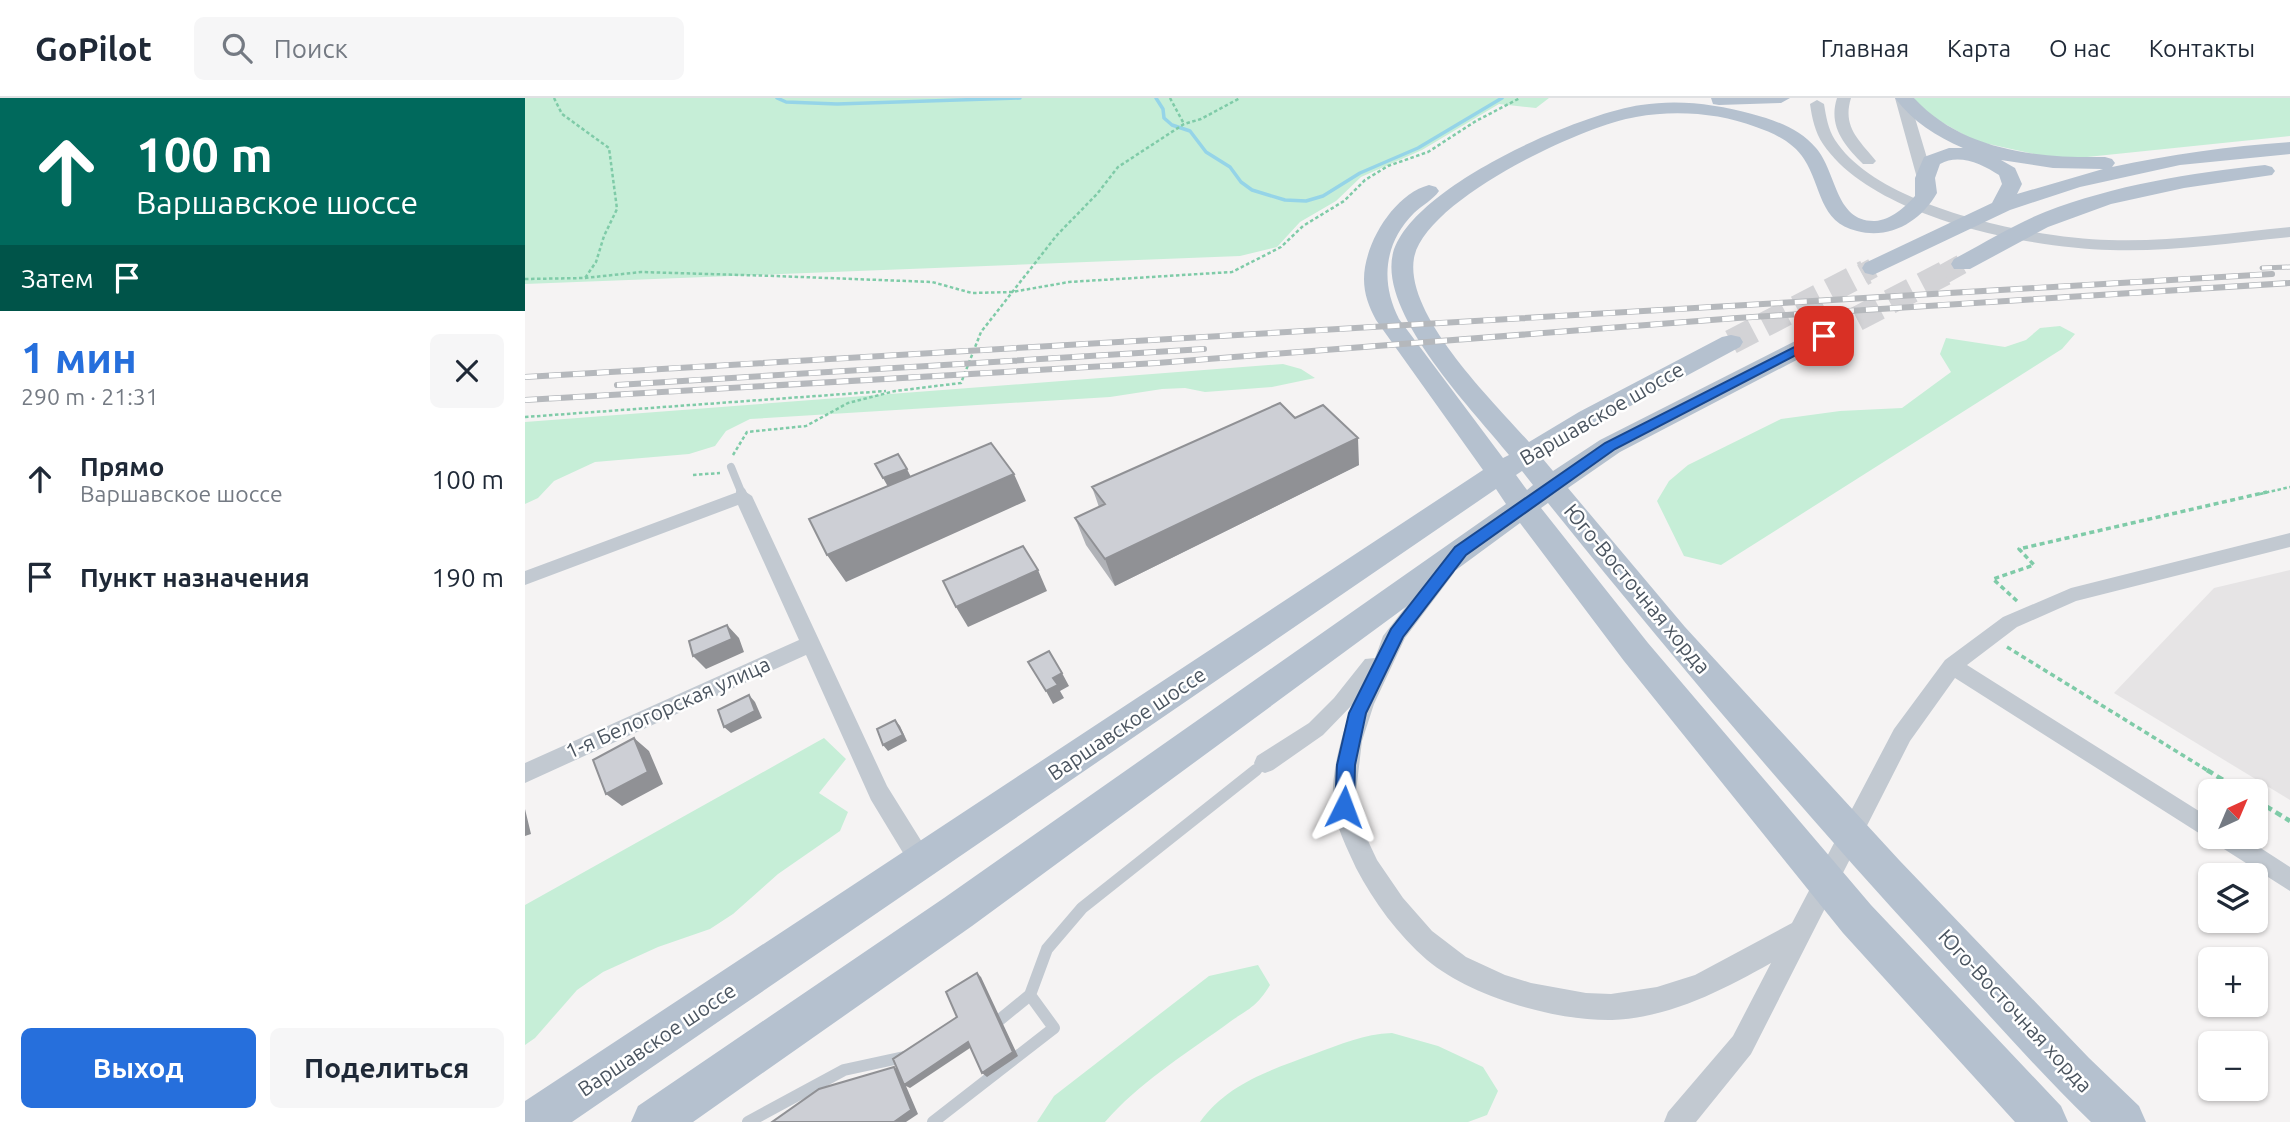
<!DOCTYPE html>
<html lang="ru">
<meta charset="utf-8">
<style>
:root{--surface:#fff;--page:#f6f6f7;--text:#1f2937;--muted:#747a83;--line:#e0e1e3;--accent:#266fdc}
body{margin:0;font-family:Ubuntu,sans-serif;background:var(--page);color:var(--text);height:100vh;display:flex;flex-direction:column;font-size:26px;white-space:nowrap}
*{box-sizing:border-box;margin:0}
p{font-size:23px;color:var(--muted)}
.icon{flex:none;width:38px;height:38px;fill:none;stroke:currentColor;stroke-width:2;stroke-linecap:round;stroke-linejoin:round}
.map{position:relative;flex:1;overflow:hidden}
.drawer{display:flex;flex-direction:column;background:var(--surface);width:525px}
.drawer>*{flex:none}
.hud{background:#00695c;color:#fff;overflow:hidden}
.needle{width:46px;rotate:44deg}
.buttons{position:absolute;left:1673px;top:681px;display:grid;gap:14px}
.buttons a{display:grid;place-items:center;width:70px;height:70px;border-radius:10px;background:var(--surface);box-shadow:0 2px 5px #0004;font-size:35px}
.pin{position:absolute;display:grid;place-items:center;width:60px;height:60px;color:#fff;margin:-30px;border-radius:14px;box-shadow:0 4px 10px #0006}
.me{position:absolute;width:77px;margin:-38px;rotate:3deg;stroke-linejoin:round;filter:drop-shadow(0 0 5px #0008)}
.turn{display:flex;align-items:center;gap:24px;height:147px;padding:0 21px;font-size:32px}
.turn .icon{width:91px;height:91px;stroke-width:2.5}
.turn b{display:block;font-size:49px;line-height:60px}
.then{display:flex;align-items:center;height:66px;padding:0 21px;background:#0003;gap:14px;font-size:26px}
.round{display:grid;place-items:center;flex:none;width:74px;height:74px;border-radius:10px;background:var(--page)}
.overview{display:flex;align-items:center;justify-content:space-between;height:119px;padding:0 21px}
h1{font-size:42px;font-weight:700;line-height:52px;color:var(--accent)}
.action{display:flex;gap:14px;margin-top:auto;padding:14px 21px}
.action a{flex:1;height:80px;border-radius:10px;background:var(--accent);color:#fff;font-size:28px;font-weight:700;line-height:80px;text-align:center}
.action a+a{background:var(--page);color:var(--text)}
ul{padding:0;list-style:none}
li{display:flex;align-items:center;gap:21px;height:98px;padding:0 21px}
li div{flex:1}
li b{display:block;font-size:26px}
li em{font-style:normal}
header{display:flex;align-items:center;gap:42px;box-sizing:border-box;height:98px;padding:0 35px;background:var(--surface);border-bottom:2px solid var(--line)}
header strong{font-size:33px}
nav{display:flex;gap:38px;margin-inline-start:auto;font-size:24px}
.search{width:490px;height:63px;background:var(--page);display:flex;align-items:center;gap:18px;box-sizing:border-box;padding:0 24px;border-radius:10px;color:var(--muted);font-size:26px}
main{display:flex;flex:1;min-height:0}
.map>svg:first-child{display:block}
</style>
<header>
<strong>GoPilot</strong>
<div class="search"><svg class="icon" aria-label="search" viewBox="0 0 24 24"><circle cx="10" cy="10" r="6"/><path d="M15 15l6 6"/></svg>Поиск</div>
<nav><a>Главная</a><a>Карта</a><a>О нас</a><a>Контакты</a></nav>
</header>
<main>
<section class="drawer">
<div class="hud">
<div class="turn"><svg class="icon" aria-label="ahead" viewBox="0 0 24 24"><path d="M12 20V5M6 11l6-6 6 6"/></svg><div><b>100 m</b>Варшавское шоссе</div></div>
<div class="then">Затем<svg class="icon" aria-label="arrive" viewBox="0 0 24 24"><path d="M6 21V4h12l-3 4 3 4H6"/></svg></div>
</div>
<div class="overview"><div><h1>1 мин</h1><p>290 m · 21:31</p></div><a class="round"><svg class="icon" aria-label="close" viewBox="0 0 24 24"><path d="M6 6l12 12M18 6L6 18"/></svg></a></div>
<ul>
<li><svg class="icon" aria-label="ahead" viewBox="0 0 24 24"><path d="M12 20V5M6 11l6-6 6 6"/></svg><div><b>Прямо</b><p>Варшавское шоссе</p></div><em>100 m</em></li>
<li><svg class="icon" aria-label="arrive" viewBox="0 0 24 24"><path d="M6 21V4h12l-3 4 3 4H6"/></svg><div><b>Пункт назначения</b></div><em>190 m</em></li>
</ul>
<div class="action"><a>Выход</a><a>Поделиться</a></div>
</section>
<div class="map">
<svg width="1765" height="1024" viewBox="0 0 1765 1024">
<rect width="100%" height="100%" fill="#f5f3f3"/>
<path fill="#e6e4e5" d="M1765 472V702L1589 595 1689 490Z"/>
<path fill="#c6eed7" d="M0 0H1024L1011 10 974 6 897 52 836 79 811 103 775 124 752 149 715 158 0 186Z
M1389 0H1765V38L1562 59H1522L1450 43 1397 13Z
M1535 228 1550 236 1537 251 1196 467 1159 458 1132 403 1144 383 1163 367 1256 321 1315 313 1377 310 1426 274 1415 256 1421 240 1480 249 1501 242 1515 230Z
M758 266 776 271 790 280 747 289 680 294 660 290 637 291 585 299 225 321 201 333 190 348 164 356 70 364 29 383 13 400 0 406V324Z
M299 640 321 661 294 695 323 714 315 733 253 776 208 816 185 831 133 849 78 874 52 892 10 940 0 947V807Z
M733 867 745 887C729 913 721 911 698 929 657 958 613 986 580 1024H512L529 998 684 878Z
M867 935 913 948 958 969 973 993 962 1017 943 1024H675C703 985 746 972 789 956 816 946 839 936 867 935Z"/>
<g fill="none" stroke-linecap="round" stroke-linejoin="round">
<path stroke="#95d4e8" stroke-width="3.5" d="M252 0 261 4 312 6 495 0
M631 0 638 11 639 20 647 27 665 33 681 54 705 69 716 84 727 92 760 102 781 103 798 98 835 75 893 50 977 0"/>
<path stroke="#d3d3d6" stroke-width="20" stroke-dasharray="20 10" stroke-linecap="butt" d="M1337 176 1348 170
M1419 176 1437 166"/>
<path stroke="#d3d3d6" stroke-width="25" stroke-dasharray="25 12" stroke-linecap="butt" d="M1299 238 1422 174
M1206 244 1341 174"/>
<path stroke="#7fcba8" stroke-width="2.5" stroke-dasharray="3.5 2.5" stroke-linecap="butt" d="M29 0 37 16 84 50 92 111 79 138 71 164 60 180
M645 0 659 26
M0 181 60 180 116 174 250 178 407 184 447 195 487 194 544 184 707 174 756 149 778 128 819 103 840 82 863 68 903 54 951 23 995 0
M0 319 361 293
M208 357 222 334 281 328 323 305 370 293 436 285 456 234 532 137 572 96 593 69 659 26 676 21 715 0
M168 377 195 375
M1735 396 1765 389"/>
<path stroke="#7fcba8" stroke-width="3.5" stroke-dasharray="5 3.5" stroke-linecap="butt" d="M1492 503 1468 481 1509 467 1494 451 1742 394
M1482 549 1685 674"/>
<path stroke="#7fcba8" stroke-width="4.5" stroke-dasharray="7 4.5" stroke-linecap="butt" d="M1682 672 1716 693
M1691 693 1698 682
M1731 702 1765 723"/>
<path stroke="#c2c9d1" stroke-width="8" d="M206 369 217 396"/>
<path stroke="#c2c9d1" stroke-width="10" d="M216 394 218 398
M729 674 740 665"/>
<path stroke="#c2c9d1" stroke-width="12" d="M467 928 505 897 522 851 557 810 731 672
M223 1024 319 972 379 959
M408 1024 529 930 505 897"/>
<path fill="#c2c9d1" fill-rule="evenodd" d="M218 392 227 398 362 688 405 757 409 765 405 773 397 776 389 773 346 702 281 557 0 685V665L274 542 213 407 0 487V473Z
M1765 435V449L1551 503 1492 529 1442 567 1685 720V738H1717L1765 769V793L1430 580 1385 643 1226 956 1171 1024H1139L1143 1014 1208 938 1246 865C1198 892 1144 920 1087 922 1031 923 946 899 902 862 873 837 849 804 831 770 822 750 810 727 808 705 806 673 817 636 828 606L798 637 748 672 740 675 732 672 729 665 732 658 784 625 809 600 840 561 850 560 858 538 915 465H929L931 470 929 475 880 540 849 606 837 643 831 694V707L837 730 852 762 878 800 907 833 941 859 980 877 1006 885 1061 895 1086 896 1132 889 1170 877 1267 825 1369 631 1420 562 1478 519 1546 490Z"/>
<path fill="#c2c9d1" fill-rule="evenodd" d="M1312 0H1326C1317 29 1334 42 1351 63L1348 66H1338C1319 47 1303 28 1312 0Z
M1370 0H1384L1408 80 1405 83 1400 85 1392 80Z
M1292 2 1299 6C1301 18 1303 31 1310 42 1354 110 1508 140 1584 142 1644 144 1705 135 1765 129V139C1705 145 1645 154 1585 152 1502 150 1347 119 1298 46 1290 34 1287 20 1285 6Z"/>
<path fill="#b5c1cf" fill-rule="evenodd" d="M1186 0H1265L1256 5 1194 7 1188 6Z
M1370 0H1389C1438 53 1512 60 1580 59L1587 61 1590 65 1587 69C1646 56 1705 48 1765 44V56L1655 67 1555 89 1485 112 1348 177 1340 175 1337 170 1340 165 1467 105 1477 86 1474 77C1457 66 1434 55 1415 66L1410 80 1412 95C1396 123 1365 142 1332 133 1294 124 1297 89 1279 61 1269 45 1249 35 1231 29 1194 15 1150 12 1111 19 1056 28 900 102 889 160 879 217 968 303 1004 344L1054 314 1197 239 1206 237 1215 239 1218 244 1215 249 1072 326 1018 361 1028 373 1075 342 1290 233 1299 231 1308 233 1311 238 1308 243 1095 354 1043 390 1160 529 1375 763 1564 960 1614 1008 1621 1024H1566C1510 970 1459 911 1406 853 1273 708 1146 558 1023 405L1016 410 1123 545 1346 807 1536 1008 1543 1024H1490L1318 835 1099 563 995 425 447 828 168 1024H106L113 1008 419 800 981 406 971 391 47 1024H0V1003L958 372 851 222C844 209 839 196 839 181 839 146 869 96 904 87L911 89 914 93C908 102 897 107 889 115 859 145 855 184 874 221L978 360 984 357C947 311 853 216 868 155 886 89 1053 16 1116 7 1153 1 1191 6 1227 16 1250 22 1275 31 1291 50 1312 74 1310 124 1350 123 1366 122 1380 109 1390 98V80L1399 59 1424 50H1438C1411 38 1388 24 1370 0ZM1476 62 1528 70 1578 71 1492 96 1497 86 1490 70ZM997 373 1008 387 1002 392 991 377Z
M1740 67 1747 69 1750 73 1747 77 1659 90 1586 106 1523 129 1445 171H1429L1426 166 1429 161C1459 145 1488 127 1520 114 1590 87 1665 75 1740 67Z"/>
<g stroke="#b5b8bc" stroke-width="5">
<path id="rail-far1" d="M1737 170 1765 169"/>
</g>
<g stroke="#b5b8bc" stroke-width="6">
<path id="rail" d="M0 279 1747 176
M92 287 679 251
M0 302 632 265 1212 220 1765 185"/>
</g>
<use href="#rail-far1" stroke="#fff" stroke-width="3.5" stroke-dasharray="10" stroke-linecap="butt"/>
<use href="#rail" stroke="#fff" stroke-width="4.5" stroke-dasharray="12" stroke-linecap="butt"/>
</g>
<path fill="#b0b2b7" d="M770 320 834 367 590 488 561 447 550 420 574 409 567 389Z"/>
<path fill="#909195" d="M833 340 834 367 590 488 580 461Z
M382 371 389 385 366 394 358 380Z
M489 376 501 403 321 484 302 457Z
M513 472 522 493 443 529 431 509Z
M202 527 214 540 219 554 181 571 168 558Z
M537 575 544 588 535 593 539 600 528 606 521 593 528 580Z
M224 597 230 604 237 620 206 635 199 629Z
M370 622 375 628 382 643 363 653 358 647Z
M109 640 124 653 138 686 97 708 81 696Z
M0 711 6 736 0 738Z
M452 875 456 879 493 958 462 979 457 975Z
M443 944 448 948 385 990 381 988 393 1016 381 1024H369V969L375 973Z"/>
<path fill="#cdcfd5" stroke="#909195" stroke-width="2" d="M755 305 770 320 798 307 833 340 580 461 550 420 580 406 567 389Z
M466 345 489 376 302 457 284 421Z
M373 356 382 371 358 380 350 366Z
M498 448 513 472 431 509 418 483Z
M202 527 207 541 168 558 164 543Z
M524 553 537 575 528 580 533 587 521 593 503 564Z
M224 597 230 613 199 629 193 612Z
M370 622 378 637 358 647 352 631Z
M109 640 123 674 81 696 68 662Z
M452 875 488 954 457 975 443 944 379 987 368 961 432 919 421 894Z
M369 969 386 1012 369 1024H247L294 991Z"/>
<path fill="#266fdc" stroke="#19488f" stroke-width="2" d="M1299 234 1304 235V240L1090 351 941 457 878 539 841 615 830 667 829 709 826 715 819 717 813 715 810 709 812 667 824 615 866 531 930 449 1080 345Z"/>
<g text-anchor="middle" stroke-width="5" stroke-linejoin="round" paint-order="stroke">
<g font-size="21" fill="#4b5560" stroke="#fff">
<text transform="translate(1077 316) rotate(-30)" y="7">Варшавское шоссе</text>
<text transform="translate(1112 491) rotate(50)" y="7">Юго-Восточная хорда</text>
<text transform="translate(143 610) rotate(-24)" y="7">1-я Белогорская улица</text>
<text transform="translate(602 626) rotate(-34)" y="7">Варшавское шоссе</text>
<text transform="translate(1490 913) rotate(47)" y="7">Юго-Восточная хорда</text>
<text transform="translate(132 942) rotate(-34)" y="7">Варшавское шоссе</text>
</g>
</g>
</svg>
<div class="buttons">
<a><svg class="needle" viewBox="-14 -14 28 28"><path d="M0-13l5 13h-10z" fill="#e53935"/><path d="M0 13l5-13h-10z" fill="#747a83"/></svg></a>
<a><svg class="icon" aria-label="layers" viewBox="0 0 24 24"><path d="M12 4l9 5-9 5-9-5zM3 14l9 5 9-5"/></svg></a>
<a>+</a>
<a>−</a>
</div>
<div class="pin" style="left:1299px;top:238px;background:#d93025"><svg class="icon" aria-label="arrive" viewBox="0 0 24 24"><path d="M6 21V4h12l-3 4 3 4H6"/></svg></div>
<svg class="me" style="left:819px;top:709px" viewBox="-20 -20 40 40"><path d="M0-17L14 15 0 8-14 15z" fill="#266fdc" stroke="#fff" stroke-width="4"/></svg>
</div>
</main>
